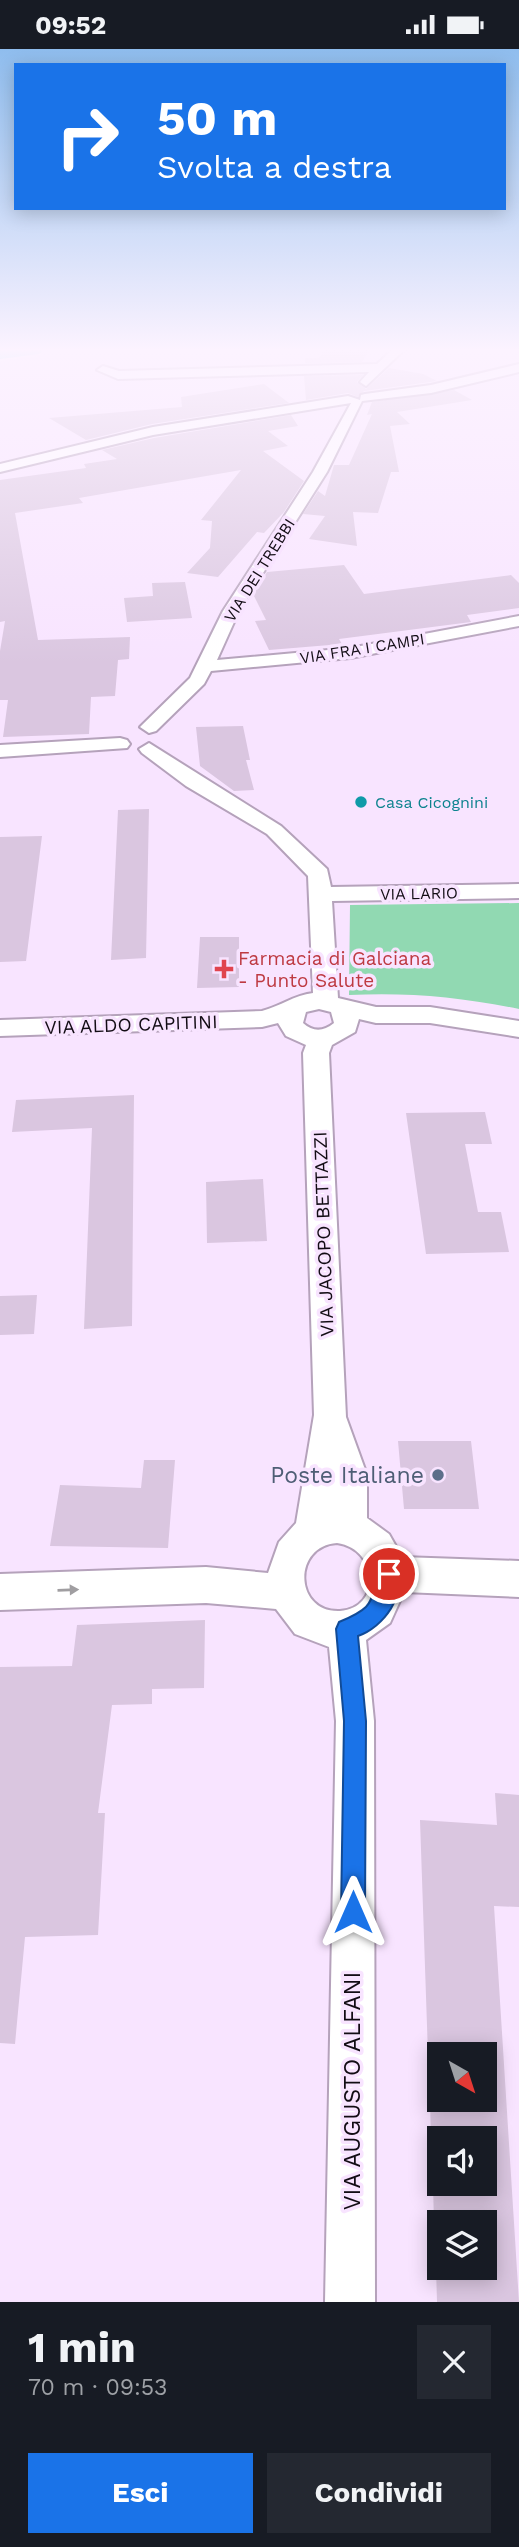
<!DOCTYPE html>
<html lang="it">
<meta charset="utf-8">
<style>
:root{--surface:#171b24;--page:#242831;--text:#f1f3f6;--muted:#9ea1a6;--accent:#1a73e8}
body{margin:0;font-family:"Work Sans",sans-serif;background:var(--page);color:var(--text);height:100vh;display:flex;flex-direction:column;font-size:26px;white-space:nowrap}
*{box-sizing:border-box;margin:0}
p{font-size:23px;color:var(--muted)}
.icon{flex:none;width:38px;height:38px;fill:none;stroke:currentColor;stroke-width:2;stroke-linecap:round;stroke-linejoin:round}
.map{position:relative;height:2253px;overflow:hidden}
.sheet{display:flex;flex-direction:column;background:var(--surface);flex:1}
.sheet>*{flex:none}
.guide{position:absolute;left:14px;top:14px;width:492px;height:147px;border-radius:0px;box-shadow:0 4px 18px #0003;background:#1a73e8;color:#fff;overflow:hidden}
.needle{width:46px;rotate:141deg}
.tools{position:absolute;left:427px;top:1993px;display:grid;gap:14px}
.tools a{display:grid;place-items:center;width:70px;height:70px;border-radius:0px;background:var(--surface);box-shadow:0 4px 18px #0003;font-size:35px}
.pin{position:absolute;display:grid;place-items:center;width:60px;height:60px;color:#fff;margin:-30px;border:4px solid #fff;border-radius:50%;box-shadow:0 2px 7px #0007}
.me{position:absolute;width:77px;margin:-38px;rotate:0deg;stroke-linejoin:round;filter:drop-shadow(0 0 5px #0008)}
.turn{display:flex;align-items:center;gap:24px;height:147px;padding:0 28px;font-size:32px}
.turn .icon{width:91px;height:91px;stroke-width:2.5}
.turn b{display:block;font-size:49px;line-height:60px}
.round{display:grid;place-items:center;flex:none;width:74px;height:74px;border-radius:0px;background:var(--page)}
.head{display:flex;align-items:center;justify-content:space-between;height:119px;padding:0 28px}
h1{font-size:42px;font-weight:700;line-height:52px}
.action{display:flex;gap:14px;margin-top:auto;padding:14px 28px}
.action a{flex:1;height:80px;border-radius:0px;background:var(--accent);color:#fff;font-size:28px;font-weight:700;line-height:80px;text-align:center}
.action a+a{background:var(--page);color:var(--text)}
.status{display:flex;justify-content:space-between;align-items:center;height:49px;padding:0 35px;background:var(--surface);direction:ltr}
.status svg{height:19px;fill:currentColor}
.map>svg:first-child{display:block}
</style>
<div class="status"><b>09:52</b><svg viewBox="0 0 49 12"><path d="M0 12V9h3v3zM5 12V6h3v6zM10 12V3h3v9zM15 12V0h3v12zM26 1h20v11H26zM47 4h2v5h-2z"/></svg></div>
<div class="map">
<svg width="519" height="2253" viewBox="0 0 519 2253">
<rect width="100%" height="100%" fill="#f8e4ff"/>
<path fill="#91d9b2" d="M519 854V960C462 948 407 943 349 946L350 856Z"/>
<path fill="#dac6e0" d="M324 300H349L369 301 362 313 305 314V309H319Z
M389 319 423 325 437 332 364 342 358 348 348 344 306 351 304 327 363 326 357 333 366 340Z
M264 335 289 354 152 375 86 391 49 369 182 358 181 348Z
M454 341 472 351 397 363 410 375 390 377 399 423H391L378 464 353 463 357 497 309 490 325 467 303 465 318 442 325 447 334 416H349L372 365 367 366 372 353Z
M291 366 298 377 268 382 288 397 263 402 304 432 284 463 264 484 257 483 218 528 187 524 210 499 212 472 201 471 241 421 79 449 83 454 15 464 38 591 130 588 129 610 118 611 115 647 91 648 89 685 3 688 8 651H0V602L5 572 0 573V431L86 419 84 415 117 410 102 401 154 389Z
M344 516 364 545 511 526 519 534V559L467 566 471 573 339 590 342 595 269 601 255 572 266 571 253 545 267 523Z
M185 533 192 569 127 573 124 549 153 547 152 534Z
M243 677 250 711H246L254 741 234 742 200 717 196 678Z
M149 760 146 909 111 911 118 761Z
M42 787 26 912 0 913V788Z
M200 888H239V938L197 939Z
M134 1046 132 1277 84 1280 92 1079 12 1083 16 1051Z
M485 1063 492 1095H465L478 1163H501L509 1203 426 1205 406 1064Z
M263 1130 267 1192 207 1194 206 1133Z
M37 1246 34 1285 0 1286V1247Z
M398 1392H471L479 1460H404Z
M144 1411H175L168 1499 50 1497 60 1436 141 1439Z
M205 1571 204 1639 152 1640V1655L112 1656 98 1764H105L98 1886 25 1888 15 1995 0 1994V1618L72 1617 77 1576Z
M495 1744 519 1746V1858L494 1857 519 2253H437L436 2219H485V2174H434L433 2135H485V2090H431L430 2051H485V2006H428L420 1771 497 1776Z"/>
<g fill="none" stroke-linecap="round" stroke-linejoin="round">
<g stroke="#b5a2bb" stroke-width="4">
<path id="minor" d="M393 300H405L366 337 360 333 369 323 118 330 97 321 103 317 119 322 377 315Z
M519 315V323L431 344 362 352 327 423 239 562 217 611 350 599 519 567V577L350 609 211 622 204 635 156 682 149 684 140 678 190 629 223 562 313 423 351 354 153 386 0 423V415L153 378 348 347 360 351 361 346 365 345 431 336Z
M120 689 127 691 130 695 127 699 0 708V696Z
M149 694 281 777 327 820 331 838 519 835V849L332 852 338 949 376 958H430L519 972V988L430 974H376L359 970 355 983 332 996 329 1004 346 1368 367 1426V1469L389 1485 402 1508 519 1512V1548L404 1543 390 1574 366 1591 374 1672 375 2253H325L336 1672 329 1598 295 1585 276 1560 206 1554 0 1561V1525L206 1518 268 1524 279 1493 296 1474 314 1366 303 1004 306 996 286 987 278 974 262 978 0 987V971L262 962C281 957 294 946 313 944L308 827 267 785 186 737 142 704 139 700ZM319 960 331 963 334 974C323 983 313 983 303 974L306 963ZM337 1494C379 1500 382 1559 340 1562 294 1564 292 1497 337 1494Z"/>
</g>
<g stroke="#fff" stroke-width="4">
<path id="highway" d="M0 300H47L39 305 0 310Z"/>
</g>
<use href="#minor" fill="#fff" fill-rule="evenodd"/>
<use href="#highway" fill="#3eeeeb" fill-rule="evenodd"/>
</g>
<defs><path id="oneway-solid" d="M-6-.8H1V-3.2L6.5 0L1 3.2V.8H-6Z" transform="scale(1.75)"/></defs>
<use fill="#a09ea1" href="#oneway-solid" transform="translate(68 1541) rotate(-2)"/>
<linearGradient id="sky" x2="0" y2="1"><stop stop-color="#8fbdee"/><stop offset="0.49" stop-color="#fcf3ff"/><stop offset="1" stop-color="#fcf3ff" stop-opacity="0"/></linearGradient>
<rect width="519" height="615" fill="url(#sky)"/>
<path fill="#1a73e8" stroke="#114b97" stroke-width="2" d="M389 1515 396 1518C408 1546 383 1578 358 1587L366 1672 365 1863 362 1872 353 1876 345 1872 341 1863 344 1672 336 1580 339 1573C380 1556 367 1552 382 1518Z"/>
<circle fill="#0f9aa8" stroke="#f8e4ff" stroke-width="2.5" cx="361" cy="753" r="7"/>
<path fill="#e0444e" stroke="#f8e4ff" stroke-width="2.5" d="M220.5 909.5h7v7h7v7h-7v7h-7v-7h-7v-7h7z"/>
<circle fill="#5c6f8a" stroke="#f8e4ff" stroke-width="2.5" cx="438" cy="1426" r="7"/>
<g text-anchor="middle" stroke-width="7" stroke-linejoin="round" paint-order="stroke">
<g font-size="16" fill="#120c14" stroke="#f8e4ff">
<text transform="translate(259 521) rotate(-58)" y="6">VIA DEI TREBBI</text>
<text transform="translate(362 599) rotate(-9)" y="6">VIA FRA I CAMPI</text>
<text transform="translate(419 844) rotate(-1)" y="6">VIA LARIO</text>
</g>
<g font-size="16" fill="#0d838f" stroke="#f8e4ff" text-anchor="start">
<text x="375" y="759">Casa Cicognini</text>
</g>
<g font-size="19" fill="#be3a42" stroke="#f8e4ff" text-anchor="start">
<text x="238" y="916">Farmacia di Galciana<tspan x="238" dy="22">- Punto Salute</tspan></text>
</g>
<g font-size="19" fill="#120c14" stroke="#f8e4ff">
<text transform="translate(131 975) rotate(-2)" y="7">VIA ALDO CAPITINI</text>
<text transform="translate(323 1185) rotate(-92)" y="7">VIA JACOPO BETTAZZI</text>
</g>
<g font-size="23" fill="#4e5e75" stroke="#f8e4ff" text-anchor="end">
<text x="424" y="1434">Poste Italiane</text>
</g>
<g font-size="23" fill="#120c14" stroke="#f8e4ff">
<text transform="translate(352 2042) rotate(-90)" y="8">VIA AUGUSTO ALFANI</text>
</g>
</g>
</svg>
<div class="tools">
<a><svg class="needle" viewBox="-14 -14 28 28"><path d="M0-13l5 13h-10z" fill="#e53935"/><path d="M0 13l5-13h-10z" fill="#9ea1a6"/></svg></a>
<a><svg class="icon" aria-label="sound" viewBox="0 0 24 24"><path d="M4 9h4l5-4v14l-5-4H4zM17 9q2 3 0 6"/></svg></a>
<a><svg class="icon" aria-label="layers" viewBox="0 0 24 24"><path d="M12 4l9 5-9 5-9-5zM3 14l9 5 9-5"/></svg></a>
</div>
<div class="pin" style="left:389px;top:1525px;background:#d93025"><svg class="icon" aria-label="arrive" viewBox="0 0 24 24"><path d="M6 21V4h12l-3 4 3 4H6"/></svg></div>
<svg class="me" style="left:353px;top:1863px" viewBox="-20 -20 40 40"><path d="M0-17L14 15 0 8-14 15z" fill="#1a73e8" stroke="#fff" stroke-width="4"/></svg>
<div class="guide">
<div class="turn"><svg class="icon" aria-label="right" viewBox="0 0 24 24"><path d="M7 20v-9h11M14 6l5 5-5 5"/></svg><div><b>50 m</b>Svolta a destra</div></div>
</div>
</div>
<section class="sheet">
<div class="head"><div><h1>1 min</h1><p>70 m · 09:53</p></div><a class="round"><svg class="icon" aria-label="close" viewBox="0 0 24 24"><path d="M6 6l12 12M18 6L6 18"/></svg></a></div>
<div class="action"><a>Esci</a><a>Condividi</a></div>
</section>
